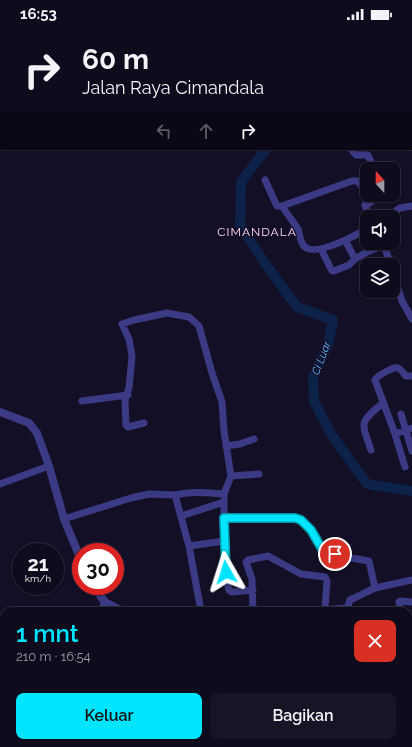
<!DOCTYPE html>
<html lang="id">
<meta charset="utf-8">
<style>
:root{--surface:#0e0b1c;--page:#171425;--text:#f1f3f6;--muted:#9b9ba3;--line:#2e2b3b;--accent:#00e5ff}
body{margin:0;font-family:Raleway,sans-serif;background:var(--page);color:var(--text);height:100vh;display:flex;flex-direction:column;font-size:15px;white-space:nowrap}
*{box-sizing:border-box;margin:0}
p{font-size:13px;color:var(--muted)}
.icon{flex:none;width:22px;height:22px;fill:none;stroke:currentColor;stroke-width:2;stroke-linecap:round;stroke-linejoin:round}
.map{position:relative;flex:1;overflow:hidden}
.sheet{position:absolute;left:0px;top:579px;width:412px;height:140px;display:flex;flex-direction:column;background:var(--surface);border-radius:12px 12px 0 0;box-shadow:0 1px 3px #0004,0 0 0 1px var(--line)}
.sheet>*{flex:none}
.banner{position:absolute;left:0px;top:0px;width:412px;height:122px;box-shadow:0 1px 3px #0004,0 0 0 1px var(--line);background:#0e0b1c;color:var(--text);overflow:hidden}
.needle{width:26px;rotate:339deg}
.tools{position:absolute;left:360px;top:134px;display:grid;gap:8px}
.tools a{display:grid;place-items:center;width:40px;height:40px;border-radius:8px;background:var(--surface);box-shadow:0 1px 3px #0004,0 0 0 1px var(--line);font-size:20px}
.speed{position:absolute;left:12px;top:515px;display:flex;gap:8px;font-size:20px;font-weight:700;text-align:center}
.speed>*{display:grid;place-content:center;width:52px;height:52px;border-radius:50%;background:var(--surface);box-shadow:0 1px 3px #0004,0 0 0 1px var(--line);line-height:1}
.speed small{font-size:10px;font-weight:400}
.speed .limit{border:6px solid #d22;background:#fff;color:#111}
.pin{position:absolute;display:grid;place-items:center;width:34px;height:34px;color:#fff;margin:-17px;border:2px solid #fff;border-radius:50%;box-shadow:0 1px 4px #0007}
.me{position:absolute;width:44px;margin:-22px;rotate:354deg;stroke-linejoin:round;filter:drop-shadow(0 0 3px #0008)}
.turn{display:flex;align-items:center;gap:14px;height:84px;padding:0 16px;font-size:18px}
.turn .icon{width:52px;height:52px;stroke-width:2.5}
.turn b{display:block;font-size:28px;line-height:34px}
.lanes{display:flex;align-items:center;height:38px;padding:0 16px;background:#0003;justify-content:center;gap:20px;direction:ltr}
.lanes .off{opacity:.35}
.round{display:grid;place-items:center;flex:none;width:42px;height:42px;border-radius:8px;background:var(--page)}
.summary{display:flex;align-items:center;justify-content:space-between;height:68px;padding:0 16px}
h1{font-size:24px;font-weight:600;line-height:30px;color:var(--accent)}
.cta{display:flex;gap:8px;margin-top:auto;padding:8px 16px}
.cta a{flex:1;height:46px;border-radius:8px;background:var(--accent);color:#111;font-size:16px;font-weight:600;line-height:46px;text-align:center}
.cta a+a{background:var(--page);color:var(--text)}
.status{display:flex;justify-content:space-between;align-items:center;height:28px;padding:0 20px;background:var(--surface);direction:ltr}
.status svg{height:11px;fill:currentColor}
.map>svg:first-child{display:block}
</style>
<div class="status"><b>16:53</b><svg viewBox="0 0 49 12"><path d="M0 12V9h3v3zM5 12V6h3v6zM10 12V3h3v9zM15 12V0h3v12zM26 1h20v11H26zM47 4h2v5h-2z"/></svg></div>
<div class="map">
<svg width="412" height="719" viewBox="0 0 412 719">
<rect width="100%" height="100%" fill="#130f26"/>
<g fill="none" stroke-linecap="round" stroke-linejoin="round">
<path stroke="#0c2248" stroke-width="10" d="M411 106 412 108
M266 121 241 154 240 197 264 234 297 279 333 292 328 317 313 350 314 373 331 406 367 456 412 463
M408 696H412"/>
<path stroke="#3d3a85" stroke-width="7" d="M351 121 356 127H368L374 141
M265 152 277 178H282C287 186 293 193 298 201 300 207 300 214 304 218 314 230 356 207 367 201
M282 178 352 153H358L371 174
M369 189 365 177 371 174 377 167
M388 189 400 180 412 178
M383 215 391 237
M321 221 332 243H334L349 237 355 231 345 212
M355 231 367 224 384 217
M393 244 402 273 412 291
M82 373 128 367
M401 386 412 423
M144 395 128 399 126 397 125 372 129 360 132 328 129 311 122 296 134 292 167 285 189 289 199 298 212 345 222 374 224 403 231 448 224 466V513L228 558 229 562 232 564 253 562
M395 406 412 400
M226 418 240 416 254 411
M371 422C361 393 359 395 383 375
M405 439 395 406 375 352C377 348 394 338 398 340 401 341 404 346 406 348H412
M231 448 259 446
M0 456 49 438
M175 467C192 463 207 465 224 466
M181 488 224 474
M223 490 298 491 311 502 322 521 339 528 369 533 375 560
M64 491 131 470 149 466 175 467 189 518 201 583
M189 518 224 513
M347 580 350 572 375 560 412 552
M101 583 105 574
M253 583 252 551 246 534 248 532 268 528 301 546 325 549 327 553 325 581
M309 583 347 580
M401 583 399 574 401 573 412 574
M0 687 4 686
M408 691H412
M41 715 42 719
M141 715 142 719
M331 715 332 719
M196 719 198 715
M284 719 285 715
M346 719 356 716 369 719
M384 719 386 715"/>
<path stroke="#3d3a85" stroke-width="8" d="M0 384 29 395 37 405 49 438 64 491 81 532
M93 558 105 574 122 583
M206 719 207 715"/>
</g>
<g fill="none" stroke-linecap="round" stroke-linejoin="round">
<g stroke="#0095a6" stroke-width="10">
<path id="route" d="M226 544 224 490H295L301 492 311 502 322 521 335 526"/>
</g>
<use href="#route" stroke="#00e5ff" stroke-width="7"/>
</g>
<g text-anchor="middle" stroke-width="3" stroke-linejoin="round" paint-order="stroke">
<g font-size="11" font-style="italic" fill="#62b6ff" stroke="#130f26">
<text transform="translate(321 330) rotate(-69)" y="4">Ci Luar</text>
</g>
<g font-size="12" letter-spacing="1" fill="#ffd6f0" stroke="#130f26">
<text x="257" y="208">CIMANDALA</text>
</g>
</g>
</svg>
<div class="tools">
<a><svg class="needle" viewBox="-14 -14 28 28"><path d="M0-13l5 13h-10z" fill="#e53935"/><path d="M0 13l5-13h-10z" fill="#9b9ba3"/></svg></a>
<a><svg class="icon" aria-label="sound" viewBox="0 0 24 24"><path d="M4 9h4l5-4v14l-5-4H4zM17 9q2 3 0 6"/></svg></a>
<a><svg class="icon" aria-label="layers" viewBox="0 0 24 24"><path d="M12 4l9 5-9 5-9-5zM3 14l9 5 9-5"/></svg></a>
</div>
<div class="speed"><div>21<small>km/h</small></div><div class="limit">30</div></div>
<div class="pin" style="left:335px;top:526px;background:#d93025"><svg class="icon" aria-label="arrive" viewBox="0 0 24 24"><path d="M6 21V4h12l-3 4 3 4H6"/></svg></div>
<svg class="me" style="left:226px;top:544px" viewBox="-20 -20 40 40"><path d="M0-17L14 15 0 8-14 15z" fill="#00e5ff" stroke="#fff" stroke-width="4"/></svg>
<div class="banner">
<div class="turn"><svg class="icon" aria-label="right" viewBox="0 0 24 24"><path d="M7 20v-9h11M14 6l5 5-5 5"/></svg><div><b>60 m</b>Jalan Raya Cimandala</div></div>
<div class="lanes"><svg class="icon off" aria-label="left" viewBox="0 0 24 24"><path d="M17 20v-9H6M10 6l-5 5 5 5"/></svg><svg class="icon off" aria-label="ahead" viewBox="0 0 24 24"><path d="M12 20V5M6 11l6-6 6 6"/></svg><svg class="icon" aria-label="right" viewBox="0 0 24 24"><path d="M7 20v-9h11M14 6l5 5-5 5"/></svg></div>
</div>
<section class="sheet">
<div class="summary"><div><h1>1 mnt</h1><p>210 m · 16:54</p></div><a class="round" style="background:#d93025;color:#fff"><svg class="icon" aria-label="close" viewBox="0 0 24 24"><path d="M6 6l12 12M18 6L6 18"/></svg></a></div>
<div class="cta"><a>Keluar</a><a>Bagikan</a></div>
</section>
</div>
